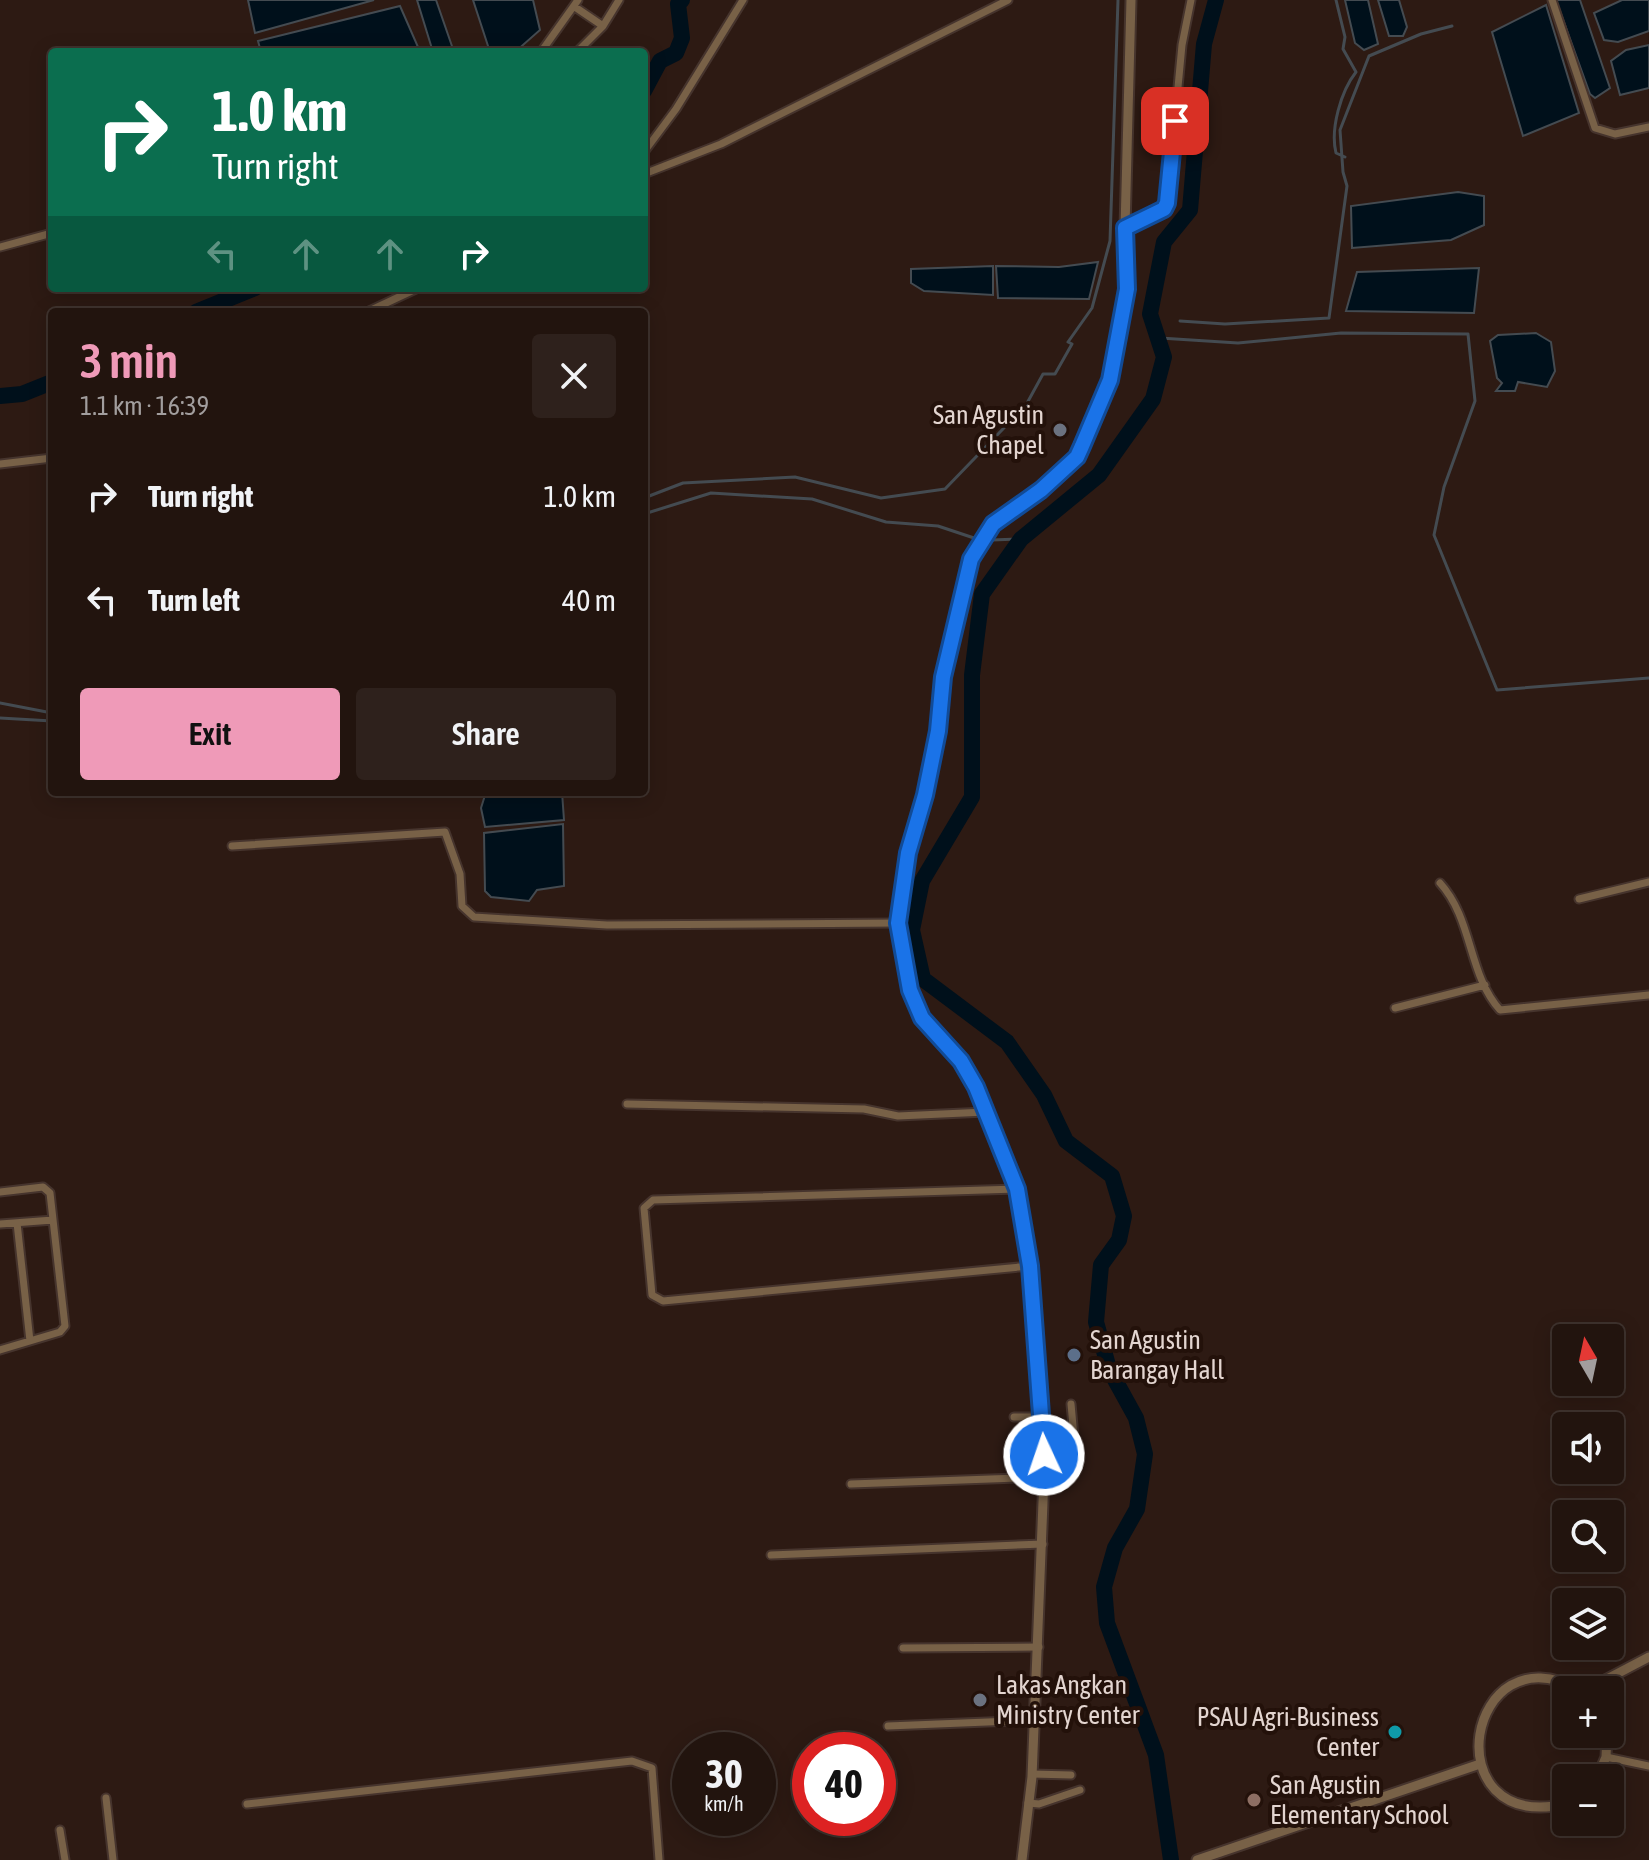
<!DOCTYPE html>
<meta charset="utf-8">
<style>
:root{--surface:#22140e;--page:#2e211c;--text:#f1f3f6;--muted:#a29e9e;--line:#3f332e;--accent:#ef9ab8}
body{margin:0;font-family:"Asap Condensed",sans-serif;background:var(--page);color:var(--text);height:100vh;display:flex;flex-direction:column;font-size:30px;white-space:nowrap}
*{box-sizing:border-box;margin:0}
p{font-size:26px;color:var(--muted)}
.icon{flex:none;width:44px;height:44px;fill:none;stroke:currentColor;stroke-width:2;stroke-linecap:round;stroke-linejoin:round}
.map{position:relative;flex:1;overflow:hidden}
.side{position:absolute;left:48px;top:308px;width:600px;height:488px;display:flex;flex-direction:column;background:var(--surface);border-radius:8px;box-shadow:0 4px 20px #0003,0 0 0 2px var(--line)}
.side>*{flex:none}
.top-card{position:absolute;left:48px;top:48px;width:600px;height:244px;border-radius:8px;box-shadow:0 4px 20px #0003,0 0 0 2px var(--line);background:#0b6e4f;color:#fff;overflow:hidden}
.needle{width:52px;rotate:351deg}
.fabs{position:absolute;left:1552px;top:1324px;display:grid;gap:16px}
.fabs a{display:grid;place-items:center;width:72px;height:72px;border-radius:8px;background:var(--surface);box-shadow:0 4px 20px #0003,0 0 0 2px var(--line);font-size:40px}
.speed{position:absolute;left:672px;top:1732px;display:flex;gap:16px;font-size:40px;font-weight:700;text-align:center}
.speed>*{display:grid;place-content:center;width:104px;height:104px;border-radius:50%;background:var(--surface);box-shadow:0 4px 20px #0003,0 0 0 2px var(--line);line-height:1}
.speed small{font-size:20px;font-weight:400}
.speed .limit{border:12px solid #d22;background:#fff;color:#111}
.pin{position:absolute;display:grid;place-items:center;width:68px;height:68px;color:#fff;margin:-34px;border-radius:16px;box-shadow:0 4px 12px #0006}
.me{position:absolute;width:88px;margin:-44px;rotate:357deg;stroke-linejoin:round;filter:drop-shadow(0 0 6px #0008)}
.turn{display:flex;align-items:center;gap:28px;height:168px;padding:0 32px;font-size:36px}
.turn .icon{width:104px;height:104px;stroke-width:2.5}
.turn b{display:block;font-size:56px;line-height:68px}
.lanes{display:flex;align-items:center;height:76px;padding:0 32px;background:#0003;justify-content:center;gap:40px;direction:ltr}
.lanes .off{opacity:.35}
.round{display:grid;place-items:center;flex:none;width:84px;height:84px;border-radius:8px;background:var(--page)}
.summary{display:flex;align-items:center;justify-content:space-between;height:136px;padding:0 32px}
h1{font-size:48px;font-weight:600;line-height:60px;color:var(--accent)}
.button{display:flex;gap:16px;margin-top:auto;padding:16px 32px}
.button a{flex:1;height:92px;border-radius:8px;background:var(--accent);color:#111;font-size:32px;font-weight:600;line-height:92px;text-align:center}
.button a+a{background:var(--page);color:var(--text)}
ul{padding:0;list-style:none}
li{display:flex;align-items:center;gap:24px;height:104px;padding:0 32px}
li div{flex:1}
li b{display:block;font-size:30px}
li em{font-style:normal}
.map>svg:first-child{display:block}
</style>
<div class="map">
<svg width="1649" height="1860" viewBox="0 0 1649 1860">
<rect width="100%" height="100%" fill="#2d1a13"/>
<path fill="#00101b" stroke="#444b51" stroke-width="2" d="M248 0H374L255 33Z
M417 0H436L454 52H433Z
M473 0H533L540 30 515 52H490Z
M1345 0H1368L1378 44 1364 50 1355 43Z
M1378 0H1399L1407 27 1403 36H1389Z
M1556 0H1580L1610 88 1595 98 1590 94Z
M1622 0H1649V31L1618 42 1604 40 1594 13Z
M1546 5 1579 113 1523 136 1492 32Z
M400 6 418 47 396 52H261L258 41Z
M1649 45V88L1620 95 1611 61 1626 50Z
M1458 192 1484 196V225L1451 240 1352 248 1351 206Z
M1098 262 1089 299 998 298 996 266 1059 267Z
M993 266V295L924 291 911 283V269Z
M1479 268 1474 313 1346 311 1357 272Z
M1536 333 1551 342 1555 371 1547 387 1518 382 1515 391H1496L1502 383 1497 378 1490 341 1498 335Z
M486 792H562L564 820 485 827 481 808Z
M563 824 564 886 537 890 529 901 491 897 485 891 484 833Z"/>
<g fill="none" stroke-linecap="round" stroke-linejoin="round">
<path stroke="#444b51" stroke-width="3" d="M1336 0 1345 37 1343 49 1356 72C1341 91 1330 129 1336 153L1345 157
M1180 321 1225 324 1329 318 1347 186 1343 172 1340 130 1369 56 1421 34 1452 26
M1160 338 1238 343 1341 333 1468 334 1475 401 1444 487 1434 535 1497 690 1649 678
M644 498 683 483 795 477 881 498 945 489 1026 405 1043 374H1055L1072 344 1068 342 1092 308 1110 241 1118 0
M644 514 711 493 812 499 886 522 938 526 977 539
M992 540 1021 539
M0 703 52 713
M0 718 52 721"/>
<path stroke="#00101b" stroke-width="16" d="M644 91 660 61 676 53 682 38 678 4 682 0
M196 312 255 288
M0 396 22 394 52 382
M1171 1860 1156 1755 1107 1623 1104 1587 1115 1548 1137 1509 1145 1454 1136 1418 1109 1369 1096 1322 1101 1265 1119 1240 1124 1216 1112 1176 1066 1141 1044 1095 1007 1042 923 979 912 930 922 881 972 797V675L982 594 1021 539 1099 475 1153 399 1164 357 1150 314 1164 242 1190 210 1204 44 1216 0"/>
<g stroke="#46342d" stroke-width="11">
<path id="minor" d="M1552 0 1595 128 1615 134 1649 127
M575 7 603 26
M541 52 578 0
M577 52 603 26 619 0
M644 152 676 109 743 0
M644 174 721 144 1008 0
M1125 228 1164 209 1167 203 1182 45 1191 0
M0 247 52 233
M367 312 418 288
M0 464 52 458
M232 846 445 832 460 874 462 906 474 917 607 925 898 923
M1440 883C1473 919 1468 975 1500 1010L1649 995
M1579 899 1649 882
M1395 1008 1485 985
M627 1104 864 1109 898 1116 986 1112
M1017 1189 653 1200 644 1208 652 1295 663 1301 1030 1266
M0 1192 43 1187 50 1193 65 1326 60 1332 0 1350
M17 1223 30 1341
M0 1224 53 1220
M1014 1417H1042
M851 1484 1044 1477 1077 1470 1071 1404
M771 1555 1043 1544
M903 1648 1039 1647
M888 1726 1034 1720
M1606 1757 1649 1766
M1032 1774 1071 1775
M106 1798 113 1860
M1028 1803 1039 1804 1080 1790
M247 1804 632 1761 652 1768 659 1860
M60 1830 65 1860"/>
</g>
<g stroke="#46342d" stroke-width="13">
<path id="tertiary" d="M1586 1690 1649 1657
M1597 1778 1606 1757 1607 1734
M1566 1804C1431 1834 1467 1627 1579 1690
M1022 1860 1032 1777 1044 1477 1030 1266 1017 1189 976 1087 961 1061 922 1018 910 990 898 923 908 853 925 795 938 731 946 665 971 559 993 524 1041 490 1077 457 1110 380 1127 289 1125 228 1131 0
M1197 1860 1480 1764"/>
</g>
<use href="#minor" stroke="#786147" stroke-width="7"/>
<use href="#tertiary" stroke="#786147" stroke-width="9"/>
</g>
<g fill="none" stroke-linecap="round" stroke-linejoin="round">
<g stroke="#114b97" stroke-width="20">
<path id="route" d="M1044 1455 1030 1266 1017 1189 976 1087 961 1061 922 1018 910 990 898 923 908 853 925 795 938 731 943 677 971 559 993 524 1041 490 1077 457 1082 446 1110 380 1127 289 1125 228 1164 209 1167 203 1175 121"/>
</g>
<use href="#route" stroke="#1a73e8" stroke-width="14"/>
</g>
<g fill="#6b7280" stroke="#23110a" stroke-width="3">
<circle cx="1060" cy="430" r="8"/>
<circle cx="980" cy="1700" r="8"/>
</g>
<circle fill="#5c6f8a" stroke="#23110a" stroke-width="3" cx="1074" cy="1355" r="8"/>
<circle fill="#0f9aa8" stroke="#23110a" stroke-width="3" cx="1395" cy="1732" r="8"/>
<circle fill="#8d6e63" stroke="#23110a" stroke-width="3" cx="1254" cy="1800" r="8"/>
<g text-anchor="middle" stroke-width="8" stroke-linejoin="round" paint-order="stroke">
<g font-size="26" fill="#e3d5d0" stroke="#23110a" text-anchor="start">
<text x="1044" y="424" text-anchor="end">San Agustin<tspan x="1044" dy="30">Chapel</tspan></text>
<text x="1090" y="1349">San Agustin<tspan x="1090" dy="30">Barangay Hall</tspan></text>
<text x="996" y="1694">Lakas Angkan<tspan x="996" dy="30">Ministry Center</tspan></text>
<text x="1379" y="1726" text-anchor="end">PSAU Agri-Business<tspan x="1379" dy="30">Center</tspan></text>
<text x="1270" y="1794">San Agustin<tspan x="1270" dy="30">Elementary School</tspan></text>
</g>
</g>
</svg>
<div class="fabs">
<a><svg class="needle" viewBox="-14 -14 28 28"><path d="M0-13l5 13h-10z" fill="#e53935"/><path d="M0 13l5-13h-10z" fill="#a29e9e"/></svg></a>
<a><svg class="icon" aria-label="sound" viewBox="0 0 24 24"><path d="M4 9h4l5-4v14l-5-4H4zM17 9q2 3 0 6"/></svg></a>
<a><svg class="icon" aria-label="search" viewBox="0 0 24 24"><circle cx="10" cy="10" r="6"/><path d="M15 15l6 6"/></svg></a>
<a><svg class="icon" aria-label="layers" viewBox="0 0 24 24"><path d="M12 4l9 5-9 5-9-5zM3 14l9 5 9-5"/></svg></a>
<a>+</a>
<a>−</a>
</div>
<div class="speed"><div>30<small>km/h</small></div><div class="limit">40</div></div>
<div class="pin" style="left:1175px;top:121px;background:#d93025"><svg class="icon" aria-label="arrive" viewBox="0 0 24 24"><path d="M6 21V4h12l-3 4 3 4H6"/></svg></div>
<svg class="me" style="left:1044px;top:1455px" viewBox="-20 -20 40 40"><circle r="17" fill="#1a73e8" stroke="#fff" stroke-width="3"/><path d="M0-11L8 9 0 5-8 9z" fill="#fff"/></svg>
<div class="top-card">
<div class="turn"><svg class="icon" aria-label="right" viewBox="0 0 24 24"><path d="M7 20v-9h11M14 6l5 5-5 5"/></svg><div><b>1.0 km</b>Turn right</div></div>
<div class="lanes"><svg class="icon off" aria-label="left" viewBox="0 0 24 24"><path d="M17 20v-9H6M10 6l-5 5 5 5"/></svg><svg class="icon off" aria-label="ahead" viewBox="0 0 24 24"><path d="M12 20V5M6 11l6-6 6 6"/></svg><svg class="icon off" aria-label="ahead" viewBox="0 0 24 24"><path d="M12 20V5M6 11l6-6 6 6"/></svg><svg class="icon" aria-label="right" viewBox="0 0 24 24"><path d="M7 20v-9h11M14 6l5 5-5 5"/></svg></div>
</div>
<section class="side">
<div class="summary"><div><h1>3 min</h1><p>1.1 km · 16:39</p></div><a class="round"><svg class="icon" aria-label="close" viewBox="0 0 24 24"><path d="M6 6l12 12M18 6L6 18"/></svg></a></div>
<ul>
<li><svg class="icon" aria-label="right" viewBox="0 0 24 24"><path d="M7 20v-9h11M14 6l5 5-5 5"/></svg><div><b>Turn right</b></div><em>1.0 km</em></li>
<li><svg class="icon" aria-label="left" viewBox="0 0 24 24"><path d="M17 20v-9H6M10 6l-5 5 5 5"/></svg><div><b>Turn left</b></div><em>40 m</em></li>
</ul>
<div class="button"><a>Exit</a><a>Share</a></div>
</section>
</div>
